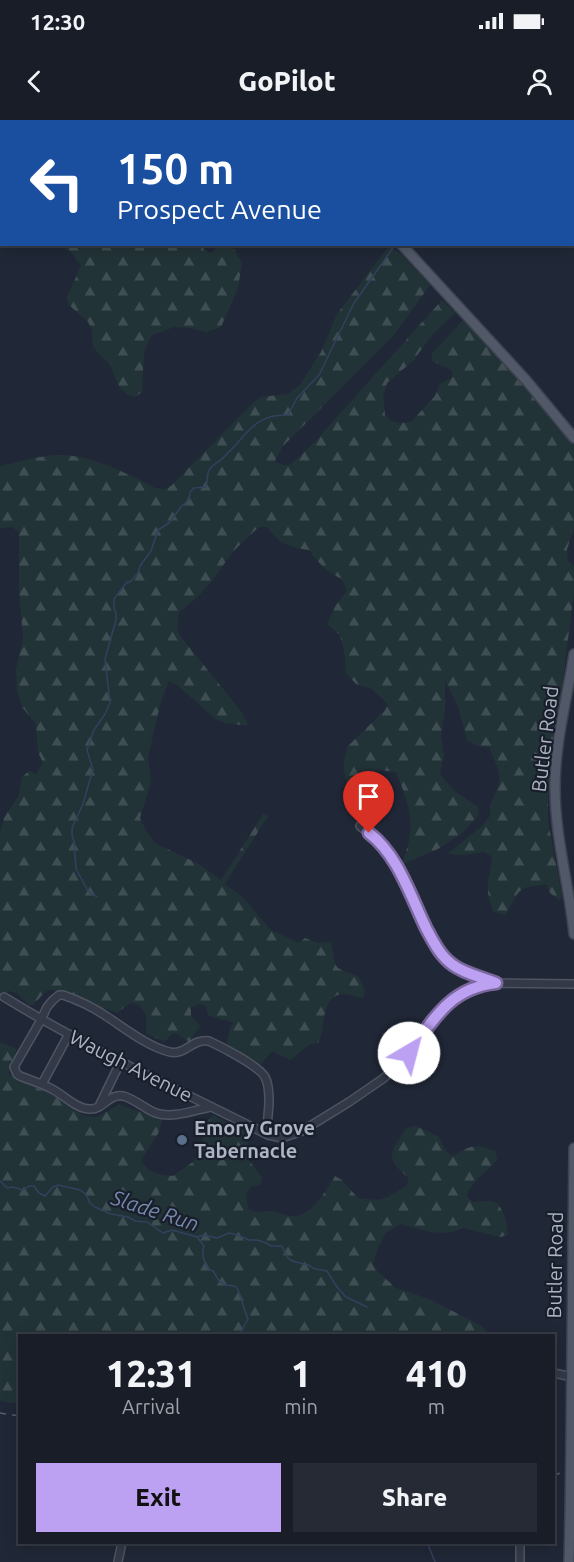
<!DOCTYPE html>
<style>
:root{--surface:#181d28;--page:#252a34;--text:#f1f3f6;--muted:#9fa2a8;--line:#363b45;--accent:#bca0f2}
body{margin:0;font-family:Ubuntu,sans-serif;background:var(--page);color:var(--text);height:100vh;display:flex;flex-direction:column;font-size:22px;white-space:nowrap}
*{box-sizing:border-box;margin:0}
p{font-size:20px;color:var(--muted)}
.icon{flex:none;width:33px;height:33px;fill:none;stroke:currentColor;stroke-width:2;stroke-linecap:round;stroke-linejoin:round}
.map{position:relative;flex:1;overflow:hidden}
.side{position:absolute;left:18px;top:1214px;width:537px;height:210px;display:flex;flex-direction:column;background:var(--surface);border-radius:0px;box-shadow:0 3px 15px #0003,0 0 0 2px var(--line)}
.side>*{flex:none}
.top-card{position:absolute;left:0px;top:0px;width:574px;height:126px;box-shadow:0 3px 15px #0003,0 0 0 2px var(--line);background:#1a4fa0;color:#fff;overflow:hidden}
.pin{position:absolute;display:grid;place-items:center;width:51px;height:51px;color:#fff;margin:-62px -26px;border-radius:50% 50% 50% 0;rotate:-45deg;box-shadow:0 0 6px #0007}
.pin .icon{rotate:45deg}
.me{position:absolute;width:66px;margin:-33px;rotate:37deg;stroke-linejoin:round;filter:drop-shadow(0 0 4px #0008)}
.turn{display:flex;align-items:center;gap:21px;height:126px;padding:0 18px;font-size:27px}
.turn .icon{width:78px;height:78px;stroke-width:2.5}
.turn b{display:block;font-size:42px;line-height:51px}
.eta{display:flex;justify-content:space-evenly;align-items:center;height:102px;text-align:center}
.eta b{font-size:36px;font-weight:800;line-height:42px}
.action{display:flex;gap:12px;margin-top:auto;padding:12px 18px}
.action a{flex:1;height:69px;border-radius:0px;background:var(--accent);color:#111;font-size:24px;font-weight:800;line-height:69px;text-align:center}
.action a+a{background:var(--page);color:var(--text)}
.status{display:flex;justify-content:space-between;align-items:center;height:42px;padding:0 30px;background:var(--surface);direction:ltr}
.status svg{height:16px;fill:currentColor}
header{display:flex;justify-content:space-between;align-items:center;height:78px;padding:0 18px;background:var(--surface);font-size:27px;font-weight:800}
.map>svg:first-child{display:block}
</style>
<div class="status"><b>12:30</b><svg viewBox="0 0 49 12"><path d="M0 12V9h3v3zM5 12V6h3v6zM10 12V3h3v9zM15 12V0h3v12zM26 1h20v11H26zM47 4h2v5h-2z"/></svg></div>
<header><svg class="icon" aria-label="back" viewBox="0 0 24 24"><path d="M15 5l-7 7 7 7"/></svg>GoPilot<svg class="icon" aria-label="person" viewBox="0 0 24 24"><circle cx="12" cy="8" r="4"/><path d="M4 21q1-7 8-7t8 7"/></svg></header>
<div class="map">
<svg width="574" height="1442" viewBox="0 0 574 1442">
<defs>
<pattern id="forest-firs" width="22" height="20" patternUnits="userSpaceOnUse" patternTransform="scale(1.5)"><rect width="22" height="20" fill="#223337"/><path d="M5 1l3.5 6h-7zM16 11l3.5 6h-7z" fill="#3f4e52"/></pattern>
</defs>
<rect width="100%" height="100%" fill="#202736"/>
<path fill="url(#forest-firs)" d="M0 0H117L116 2H2L1 100 0 99Z
M59 125H203L204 130 212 133 217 125H228L234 129 242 143 238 168 221 207 206 212 190 208 174 207 152 215 144 231 142 272 135 277 127 274 120 268 110 245 93 227 92 210 88 202 69 185 67 177 81 146 71 132Z
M389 126 400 133 430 165 394 215 282 327 275 341 282 345H290L311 326 442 180 455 193 433 214 413 241 387 263 383 276 385 295 391 301 399 303 411 302 435 276 440 264 451 258 453 254 452 250 432 241V234L463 200 528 270 574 325V409L567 429 568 441 574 446V472L548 675V701L562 777 559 780 550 773 547 765C518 765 518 771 506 795L494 792C490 786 487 772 488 764 488 754 493 746 491 736L484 732 464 735 447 734 481 707 490 696C489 679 495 678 499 664 502 652 493 638 489 627L477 626 467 620 458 586 445 561V588L441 617 444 635 440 654 453 670 478 687 479 695 462 713 438 729 401 745C417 708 411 688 396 652L379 650 367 654 360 666 359 675 371 703 368 705 358 694 349 675 345 657 344 642 347 627 385 590 388 584 372 569 356 564 346 553 344 530 340 515 327 504 336 485 347 471 342 459C328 453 318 443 309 430 288 427 280 424 267 407H259C250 415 240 424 232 433 216 455 202 477 179 492L177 509 181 517 240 590 249 606 225 603 217 600 177 565 169 561 161 581 148 637 151 662 140 698 145 709 155 723 199 744 221 760 263 694 268 696 225 764 242 777 271 810 299 823 305 818 318 823 331 822C336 849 331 847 358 856L365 871 363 878C357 877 349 874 343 874 320 876 326 908 318 923L310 924 290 940 272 931 261 944 229 927 227 924 230 908 234 903 208 895 206 886 198 884 191 888V896L200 906 189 922 178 914 173 913 164 922 146 913V895L138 884 130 883 117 893 59 870H47L33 885H29L17 873 8 871 0 877V713L4 698 19 675 22 657 29 651 36 654 43 643 38 632 36 604 22 587 17 570 16 549 23 519 19 470V412L12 407 0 408V346C23 341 49 332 73 336 103 340 129 355 155 368L163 369 171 366 254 282 261 277 288 274 299 266 321 232 337 194Z
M0 922 17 929 8 953 11 956 49 973 84 996 97 997 119 985 137 991 151 994 163 998 158 1014 141 1040C147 1053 161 1055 173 1056L193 1042 203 1028V1019L207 1002 213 995 248 1013 247 1038 262 1057 260 1065 252 1066 246 1073 248 1089C258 1094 261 1091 272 1091 279 1092 287 1097 295 1096 314 1094 326 1070 335 1056L342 1060 358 1078C382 1082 388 1079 407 1065L409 1058C383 1037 391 1033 406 1008L415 1006 438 1016 446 1031 453 1036C472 1025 473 1023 495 1031L497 1039C489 1052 469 1061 467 1077L473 1082 490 1081 498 1083 505 1097 508 1114 501 1117 463 1108 448 1113 431 1112 400 1104 386 1113 378 1127 373 1144 377 1151 396 1168 429 1179 482 1206 487 1212V1215H20L19 1284 0 1281Z"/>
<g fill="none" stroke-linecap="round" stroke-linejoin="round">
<path stroke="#33405e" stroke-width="1.5" d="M527 2 529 0
M97 777 88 771 76 749 74 721 72 716V708L83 684 91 656 93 650 87 630 89 624 94 610 105 594 110 583 105 539 116 500V494L114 488V479L126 463 131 461 138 453 140 446 151 431 158 410 169 403 181 387 189 380 190 372 194 368 206 367C208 361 206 354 210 349 213 344 220 342 224 337 246 317 254 293 288 295L297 278 319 255 354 183 395 125
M0 1061 7 1068 13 1067 23 1070 29 1066H34L39 1073 45 1076 53 1067 58 1065 80 1070 86 1074 90 1083 95 1087 111 1094 128 1097 135 1101 147 1102 163 1113 172 1110 197 1117 204 1126C201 1134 204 1148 213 1151 217 1157 219 1163 226 1165 230 1166 233 1165 236 1167 239 1169 245 1193 248 1199L239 1215
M197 1117 204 1115 217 1118 229 1113 238 1115 249 1120H257L266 1123 271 1126H282C288 1143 292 1141 309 1145 314 1151 320 1149 327 1151L337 1167 346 1177 367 1187
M427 1422 435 1442"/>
<g stroke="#4e5462" stroke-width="10">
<path id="minor" d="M360 706 376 719 387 731 400 753 433 822 446 840 457 848 493 862
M4 877C89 929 179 970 268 1015L282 1018 302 1011 349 982 384 958 409 933 445 886 462 873 473 867 482 865 496 863 574 864
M42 964 69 914
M100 984 121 941
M211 987C194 990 173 999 156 993 145 989 135 979 123 976 109 973 103 990 90 989 76 989 63 974 50 968 40 963 30 960 20 956L17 954 14 947 41 900 47 887 53 880 59 875H63C78 880 96 889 109 898 127 910 149 927 170 932 184 936 193 918 209 921 222 927 259 946 265 957 269 964 269 974 269 981 269 993 266 1003 268 1015
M554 1253 572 1257
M118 1442 122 1422
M520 1442V1422"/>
</g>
<g stroke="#3d4250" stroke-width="12">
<path id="major" d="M377 2V0
M401 124 526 260 574 318
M574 534C567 578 555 623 555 667 555 717 569 765 574 814
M571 1325 574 1028
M569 1442 570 1393"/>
</g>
<use href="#minor" stroke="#333947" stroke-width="7"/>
<use href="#major" stroke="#515867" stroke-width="9"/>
<path stroke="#555d6e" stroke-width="1.5" stroke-dasharray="6 6" stroke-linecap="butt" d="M0 1293 20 1296
M554 1355 574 1349"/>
<g stroke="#3d4250" stroke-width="12" stroke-linecap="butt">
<path id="major-bridge" d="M570 1393 571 1325"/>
</g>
<use href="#major-bridge" stroke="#515867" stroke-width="9"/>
</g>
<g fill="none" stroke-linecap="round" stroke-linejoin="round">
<g stroke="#7a689d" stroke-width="15">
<path id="route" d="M369 713C398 735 410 775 426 808 433 821 440 836 453 845 465 854 482 857 496 863 450 868 434 899 409 933"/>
</g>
<use href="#route" stroke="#bca0f2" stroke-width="10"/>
</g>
<circle fill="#5c6f8a" stroke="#191e2b" stroke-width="2" cx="182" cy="1020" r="6"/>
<g text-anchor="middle" stroke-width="4.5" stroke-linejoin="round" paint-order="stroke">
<g font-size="20" fill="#adb4c4" stroke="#191e2b">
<text transform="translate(545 619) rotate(-83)" y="7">Butler Road</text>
<text transform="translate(131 946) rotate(27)" y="7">Waugh Avenue</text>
<text transform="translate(555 1145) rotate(-89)" y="7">Butler Road</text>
</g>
<g font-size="20" font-weight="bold" fill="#adb4c4" stroke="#191e2b" text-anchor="start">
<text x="194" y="1015">Emory Grove<tspan x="194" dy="23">Tabernacle</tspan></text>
</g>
<g font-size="21" font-style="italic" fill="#7587ac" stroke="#191e2b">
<text transform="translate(155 1091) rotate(18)" y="7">Slade Run</text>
</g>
</g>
</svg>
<div class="pin" style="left:369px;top:713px;background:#d93025"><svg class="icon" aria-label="arrive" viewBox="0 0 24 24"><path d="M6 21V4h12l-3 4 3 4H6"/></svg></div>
<svg class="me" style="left:409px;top:933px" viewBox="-20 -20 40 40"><circle r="19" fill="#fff"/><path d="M0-13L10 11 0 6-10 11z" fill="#bca0f2"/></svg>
<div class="top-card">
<div class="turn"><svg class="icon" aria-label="left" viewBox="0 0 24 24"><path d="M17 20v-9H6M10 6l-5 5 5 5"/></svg><div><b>150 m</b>Prospect Avenue</div></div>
</div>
<section class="side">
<div class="eta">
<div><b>12:31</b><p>Arrival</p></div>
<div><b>1</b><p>min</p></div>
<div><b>410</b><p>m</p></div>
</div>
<div class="action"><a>Exit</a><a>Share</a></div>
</section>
</div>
